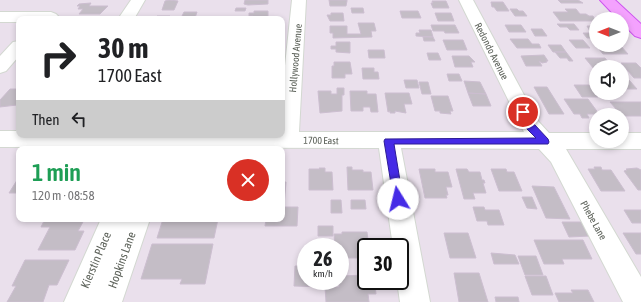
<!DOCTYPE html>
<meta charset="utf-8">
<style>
:root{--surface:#fff;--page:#f2f2f2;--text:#202124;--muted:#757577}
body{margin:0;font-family:"Asap Condensed",sans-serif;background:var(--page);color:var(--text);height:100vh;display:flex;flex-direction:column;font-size:15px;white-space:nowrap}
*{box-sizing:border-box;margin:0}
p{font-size:13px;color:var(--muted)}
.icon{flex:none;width:22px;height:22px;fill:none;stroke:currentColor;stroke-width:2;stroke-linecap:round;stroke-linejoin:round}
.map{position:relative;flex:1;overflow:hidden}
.side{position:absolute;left:16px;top:146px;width:269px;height:76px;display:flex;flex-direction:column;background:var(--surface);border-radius:8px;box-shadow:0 2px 6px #0003}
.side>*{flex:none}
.guide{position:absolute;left:16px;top:16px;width:269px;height:122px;border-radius:8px;box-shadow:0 2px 6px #0003;background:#fff;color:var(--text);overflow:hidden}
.needle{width:26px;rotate:270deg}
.tools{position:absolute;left:589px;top:12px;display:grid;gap:8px}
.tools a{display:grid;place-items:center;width:40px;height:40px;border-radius:50%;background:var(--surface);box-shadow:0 2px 6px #0003;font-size:20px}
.speed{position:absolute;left:297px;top:238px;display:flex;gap:8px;font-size:20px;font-weight:700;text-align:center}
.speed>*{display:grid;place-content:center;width:52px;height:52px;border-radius:50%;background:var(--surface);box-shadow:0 2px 6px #0003;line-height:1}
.speed small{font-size:10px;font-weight:400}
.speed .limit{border:2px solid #111;border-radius:6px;background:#fff;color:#111}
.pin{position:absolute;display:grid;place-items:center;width:34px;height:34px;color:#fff;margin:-17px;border:2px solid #fff;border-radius:50%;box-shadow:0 1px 4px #0007}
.me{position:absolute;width:44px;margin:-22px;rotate:351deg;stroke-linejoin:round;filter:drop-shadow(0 0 3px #0008)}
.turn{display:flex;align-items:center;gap:14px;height:84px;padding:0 16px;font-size:18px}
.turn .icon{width:52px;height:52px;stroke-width:2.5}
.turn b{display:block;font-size:28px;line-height:34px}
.then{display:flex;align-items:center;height:38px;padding:0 16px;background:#0003;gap:8px;font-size:15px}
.round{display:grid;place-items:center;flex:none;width:42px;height:42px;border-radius:21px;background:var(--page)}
.summary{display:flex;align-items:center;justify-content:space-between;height:68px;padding:0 16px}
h1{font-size:24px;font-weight:600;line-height:30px;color:#1e9e55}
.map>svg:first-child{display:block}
</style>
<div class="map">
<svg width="641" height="302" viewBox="0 0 641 302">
<rect width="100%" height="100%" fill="#eae0ec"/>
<path fill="#c4bdc6" stroke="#ccbed0" d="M169 0 178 1 174 10H162L165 1Z
M245 0H268V4L248 5 244 4Z
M329 0H347V1L346 6H330Z
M558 0H578L583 3H561Z
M432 1H446L449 8H433L431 3H433Z
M491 2H503L509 11H497L494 7H492Z
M91 3 89 6H108L100 14H79L83 9H78L80 6H77L79 4Z
M236 8H246L245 11H235Z
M351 8H363L364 13H352Z
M510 9H517L519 11H523L527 16H515Z
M565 9H576L580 14H586L589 16H593L596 21H560L553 12H568Z
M254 11H268V17L267 19H252L253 16H249V13H254Z
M400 11H418L421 18H402Z
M184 12H197L195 18H181Z
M331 13H343L344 21H330L327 15H331Z
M435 13H451L454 21H438Z
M157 16H170L169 19H155Z
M358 23H374L376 31H371L372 37 333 38V33H330V26H347V34H361Z
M557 24H574L579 30H570L567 27H560Z
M431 25H455L459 33H445L444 31H433Z
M505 25H521L526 32H509Z
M587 26H596V38H587L583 33H591Z
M531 29H542L547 36H535Z
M419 30H431L433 37 416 36V33H420Z
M423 37H433L435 41H424Z
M510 39H528L532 44H539L541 48H517Z
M443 40H463L467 50H447Z
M569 40H583L590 48H576Z
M336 42H350V53L336 52V49H331V46H336Z
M595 44 620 45 628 54H603Z
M548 45H561L566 52H553Z
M368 50H384L385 58H369Z
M555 52H566L573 61H569L567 58H560Z
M427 53H438L441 60H429Z
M544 55 548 61H546L547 62 542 63 539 61 542 66H526L521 56Z
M452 56H469L475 62H471L473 67H455Z
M585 58H605L612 67H596V69H594Z
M334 62H350L352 74H345V78H332V66H334Z
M621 63H636L641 68V78H634Z
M362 68H374V72H378L379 79H363Z
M447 74H459L462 81H449Z
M404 80H417L419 88H406Z
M622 80H629L637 89H622Z
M464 81 480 82 486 94 468 93Z
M419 82H428L431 94H422Z
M574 85H589L598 97H582Z
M534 87H547L564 114H549Z
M337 88H344V95H342V111L320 113 318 91H331V94H337Z
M10 89H19L16 93H19V102L17 105 0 107V100Z
M350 91H367V94H376L378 112H371L370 107H363V111H351Z
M385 93H409L412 104H404L406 113 395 111V113H390V111L388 112Z
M468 93 486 94 491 106H473Z
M431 96H448L453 111H450L451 114 440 113V111H435Z
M564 99H588L599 114H587L589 118H582L580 114H574Z
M610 102H641V116H622Z
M347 167H352V170H363V172H371L373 190H348Z
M594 167H601L602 170H611L625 191H601L588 169H595Z
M319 168H325V172H332L333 190H309V169H320Z
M637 168 641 170V190H638L624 171 627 170 626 169Z
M419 169H435V172H448L452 187H446L448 195H446L447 198H425Z
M456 169H467L469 172H480L482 180H484L485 183H483L486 193H473L475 199H464Z
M491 169H506L507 172H514L522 191H499Z
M19 177V193H9Z
M282 182H286L284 206H282Z
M532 186 554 187 570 219 546 218Z
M522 197H532L537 209 527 208Z
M331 200H341L342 213H331Z
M351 200H365L366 209H351Z
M282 207H298L297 226H265L266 219H282Z
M473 207H484L485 210H499L504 225H488L487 221H477Z
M624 210H641V223H632Z
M45 219H87L84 220 78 231H84L75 250H38L50 227H41Z
M163 219H218L214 238H157Z
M562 222H582L590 236 569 237Z
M318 226H333V236H318Z
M342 232H367L368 240H372L373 247H366V258H343L342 248 335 247 334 234H342Z
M444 233H468L476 258H450Z
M623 233H641V254H636Z
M534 240H583L592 259H562L564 264H544Z
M152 244H213L205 284H180L182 279H141Z
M491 253 515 255 519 264H494Z
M518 256H536L543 275H525Z
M25 260H69L57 285H49L43 302H7L16 286H12Z
M295 266H306V281H323L322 287 294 286Z
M454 273H479L488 302H459Z
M366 275V281H371V285H375L376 294H368L369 302H326L325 287H339L340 276Z
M525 276H546L553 295H532Z
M571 290H588L594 302H559L555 293H573Z
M495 297H518L519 302H496Z"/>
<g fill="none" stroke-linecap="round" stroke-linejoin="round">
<g stroke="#d3d8d1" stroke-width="2">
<path id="minor" d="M131 0H145L134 19H118Z
M292 0H306L299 132H524L459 0H473L538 121 549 133H596V141H622V133H641V149H566L641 277V302H623L551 162 539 149 401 148 430 302H400L397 281H400V247H393L379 148 0 147V131H19V135H282V94Z
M0 12H51L56 14 59 17 57 19H19V22H0Z
M19 41V56L6 71 0 73V56L13 42Z
M101 219H150L122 302H64Z"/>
</g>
<g stroke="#cd55ef" stroke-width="2">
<path id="major" d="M600 0H615L641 24V38L635 36 622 23V19H618Z"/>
</g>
<use href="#minor" fill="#fff" fill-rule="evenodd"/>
<use href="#major" fill="#f4a2fe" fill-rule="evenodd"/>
</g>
<path fill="#452be6" stroke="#2d1c96" d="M523 109 526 110 534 124 548 139 549 142 548 144H394L403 199 401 202 398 203 394 202 384 141 385 139 536 138 527 129 519 112Z"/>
<g text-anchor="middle" stroke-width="3" stroke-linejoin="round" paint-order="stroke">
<g font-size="10" fill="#5c6159" stroke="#fff">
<text transform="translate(492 51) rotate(63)" y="4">Redondo Avenue</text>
<text transform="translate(295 58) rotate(-85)" y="4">Hollywood Avenue</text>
<text transform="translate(321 140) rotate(1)" y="4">1700 East</text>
<text transform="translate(594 220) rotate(61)" y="4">Phebe Lane</text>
</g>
<g font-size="12" fill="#5c6159" stroke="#fff">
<text transform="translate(96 260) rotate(-67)" y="4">Kierstin Place</text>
<text transform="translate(122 260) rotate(-70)" y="4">Hopkins Lane</text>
</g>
</g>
</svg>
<div class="tools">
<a><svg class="needle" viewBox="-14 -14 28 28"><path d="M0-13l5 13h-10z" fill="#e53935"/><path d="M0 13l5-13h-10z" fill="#757577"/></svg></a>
<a><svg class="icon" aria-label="sound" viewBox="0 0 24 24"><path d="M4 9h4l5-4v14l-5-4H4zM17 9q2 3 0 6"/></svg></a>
<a><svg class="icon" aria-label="layers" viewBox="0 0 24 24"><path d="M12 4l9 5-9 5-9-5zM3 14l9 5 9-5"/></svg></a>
</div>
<div class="speed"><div>26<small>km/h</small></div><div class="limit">30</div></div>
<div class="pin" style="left:523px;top:112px;background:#d93025"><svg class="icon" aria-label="arrive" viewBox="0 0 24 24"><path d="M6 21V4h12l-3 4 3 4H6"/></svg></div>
<svg class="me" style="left:398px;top:199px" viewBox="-20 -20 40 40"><circle r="19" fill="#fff"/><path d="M0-13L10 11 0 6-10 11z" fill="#452be6"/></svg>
<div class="guide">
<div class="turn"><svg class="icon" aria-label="right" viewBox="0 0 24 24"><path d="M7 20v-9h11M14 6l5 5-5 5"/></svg><div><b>30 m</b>1700 East</div></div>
<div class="then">Then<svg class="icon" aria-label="left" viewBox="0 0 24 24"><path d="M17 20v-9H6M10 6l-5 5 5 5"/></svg></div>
</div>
<section class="side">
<div class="summary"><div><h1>1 min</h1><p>120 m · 08:58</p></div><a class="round" style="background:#d93025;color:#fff"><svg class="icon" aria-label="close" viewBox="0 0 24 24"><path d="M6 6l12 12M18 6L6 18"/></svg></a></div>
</section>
</div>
